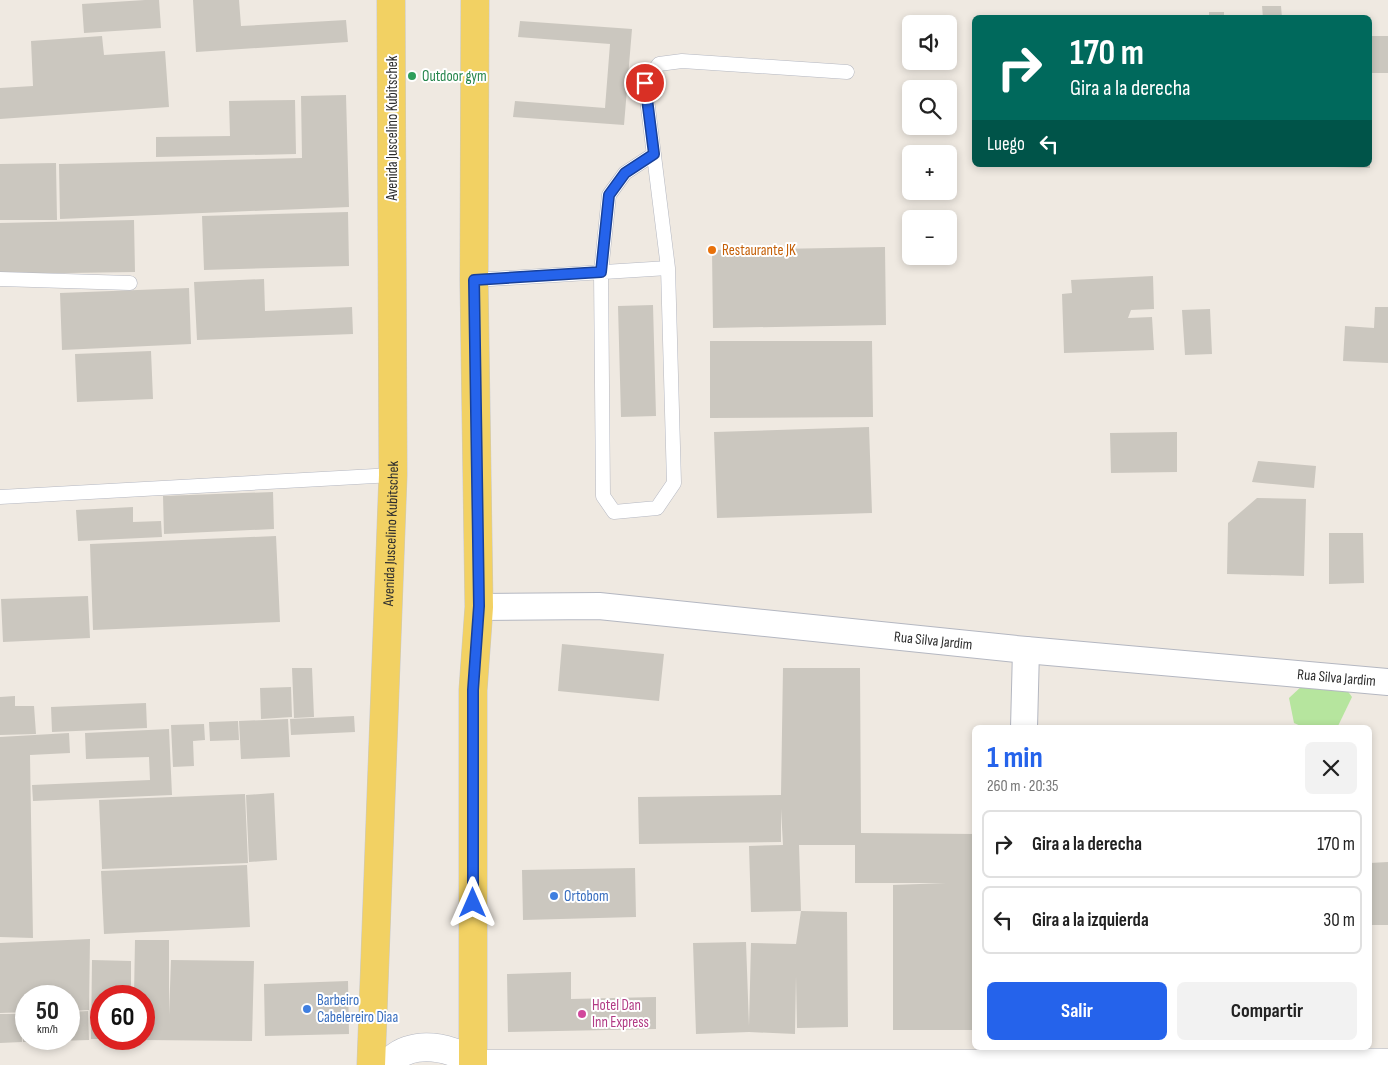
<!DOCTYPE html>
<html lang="es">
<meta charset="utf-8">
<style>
:root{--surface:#fff;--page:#f2f2f2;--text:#222;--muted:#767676;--line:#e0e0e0;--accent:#2563eb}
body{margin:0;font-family:"Sofia Sans Condensed",sans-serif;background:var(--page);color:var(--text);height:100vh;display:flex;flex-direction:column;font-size:19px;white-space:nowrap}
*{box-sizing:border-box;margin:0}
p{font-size:16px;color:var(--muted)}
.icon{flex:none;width:28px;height:28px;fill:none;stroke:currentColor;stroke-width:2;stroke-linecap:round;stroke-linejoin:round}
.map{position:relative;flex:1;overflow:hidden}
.side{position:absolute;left:972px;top:725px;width:400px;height:325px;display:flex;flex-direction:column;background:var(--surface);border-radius:8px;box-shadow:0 2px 8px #0003}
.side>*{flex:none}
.guide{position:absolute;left:972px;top:15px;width:400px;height:152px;border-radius:8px;box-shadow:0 2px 8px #0003;background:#00695c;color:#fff;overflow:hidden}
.tools{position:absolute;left:902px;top:15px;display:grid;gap:10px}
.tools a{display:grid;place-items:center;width:55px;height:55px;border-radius:8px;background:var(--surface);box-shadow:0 2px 8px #0003;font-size:25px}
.speed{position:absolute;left:15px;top:985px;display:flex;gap:10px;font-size:25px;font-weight:700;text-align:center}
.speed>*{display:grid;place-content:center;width:65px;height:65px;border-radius:50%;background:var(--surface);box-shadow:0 2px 8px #0003;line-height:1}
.speed small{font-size:12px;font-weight:400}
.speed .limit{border:8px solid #d22;background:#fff;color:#111}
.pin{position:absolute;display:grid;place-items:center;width:42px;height:42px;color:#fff;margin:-21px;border:2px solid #fff;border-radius:50%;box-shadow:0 1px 5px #0007}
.me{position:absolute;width:55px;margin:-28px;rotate:0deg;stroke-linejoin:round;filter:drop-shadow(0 0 4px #0008)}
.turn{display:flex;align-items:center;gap:18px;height:105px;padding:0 15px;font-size:22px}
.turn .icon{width:65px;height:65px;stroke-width:2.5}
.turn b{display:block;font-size:35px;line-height:42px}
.then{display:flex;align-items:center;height:48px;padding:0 15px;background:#0003;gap:10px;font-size:19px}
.round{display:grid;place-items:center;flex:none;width:52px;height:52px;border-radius:8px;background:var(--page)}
.summary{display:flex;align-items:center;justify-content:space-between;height:85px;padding:0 15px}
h1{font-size:30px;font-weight:700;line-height:38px;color:var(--accent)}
.primary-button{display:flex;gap:10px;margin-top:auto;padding:10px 15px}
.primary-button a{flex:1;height:58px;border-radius:8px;background:var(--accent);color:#fff;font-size:20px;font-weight:700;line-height:58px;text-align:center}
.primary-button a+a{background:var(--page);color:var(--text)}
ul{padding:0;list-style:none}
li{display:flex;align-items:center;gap:15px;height:68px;margin:0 10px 8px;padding:0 5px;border:2px solid var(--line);border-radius:8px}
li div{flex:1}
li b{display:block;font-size:19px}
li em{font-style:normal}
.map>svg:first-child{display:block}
</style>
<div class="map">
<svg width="1388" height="1065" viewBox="0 0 1388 1065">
<rect width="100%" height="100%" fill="#efe9e1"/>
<path fill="#b6e59e" d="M1341 682 1352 697 1338 726 1335 728 1303 727 1294 723 1289 698 1303 685Z"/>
<path fill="#cbc7bf" d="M145 0H159L161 28 84 33 82 4Z
M193 0H239L241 26 346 20 348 42 196 52Z
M1262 6H1281L1282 18H1263Z
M1209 12H1224V18H1209Z
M520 21 632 29 624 125 513 117 515 101 605 108 610 44 518 37Z
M102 36 104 55 165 51 169 107 0 119V88L33 86 31 41Z
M1370 36H1388V73H1370Z
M346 95 349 207 60 219 59 164 302 158 301 96Z
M295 100 296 154 156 157V137L230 136 229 101Z
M56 163 57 220H0V164Z
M1334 165H1370V168L1334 167Z
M348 212 349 266 204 270 202 216Z
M134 220 135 272 0 274V223Z
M885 247 886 325 713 328 712 250Z
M1153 276 1154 309 1131 310 1128 318 1152 317 1154 350 1064 353 1062 294 1072 293 1071 280Z
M264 279 265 311 352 307 353 334 197 340 194 282Z
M189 288 191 344 62 350 60 293Z
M653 305 656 416 621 417 618 306Z
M1375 307H1388V363L1343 361 1345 326 1374 328Z
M1210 309 1212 354 1185 355 1182 310Z
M710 341H872L873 417 710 418Z
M151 351 153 399 77 402 75 354Z
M869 427 872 513 717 518 714 432Z
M1177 432V472L1111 473 1110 433Z
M1258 461 1316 466 1314 488 1252 482Z
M273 492 274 529 164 534 163 496Z
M1257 498 1306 499 1304 576 1227 574 1228 523Z
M133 507V522L161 521 162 537 78 541 76 510Z
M1329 533H1363L1364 583 1329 584Z
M276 536 280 622 93 630 90 544Z
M88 596 90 638 3 642 1 599Z
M562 644 664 654 659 701 558 691Z
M292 668H312L314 717 294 718Z
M783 668H860L861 833 975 834V1030H893V885L946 883H855V845H799L801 911 847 912 848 1027 797 1028 796 976 795 1034 749 1032 696 1034 693 943 746 942 749 1026 751 943 796 944 801 911 751 912 749 846 783 845 781 809V842L639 844 638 797 781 795Z
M291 687 292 717 261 719 260 688Z
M15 696V706H34L36 734 0 735V697Z
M146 703 147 728 52 732 51 707Z
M354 716 355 732 291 735 290 719Z
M288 719 290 757 241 759 239 721Z
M238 721 239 740 210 741 209 722Z
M204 724 205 740 193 741 194 766 173 767 171 725Z
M169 729 172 795 33 801 32 785 150 780 149 757 86 759 85 733Z
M69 733 70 753 30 755 33 938 0 937V737Z
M274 793 277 860 249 862 246 795Z
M245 794 248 863 102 869 99 800Z
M1388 862V925H1370V863Z
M247 865 250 927 104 934 101 871Z
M635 868 636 917 523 920 522 870Z
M90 939 89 1010 69 1011V996H26V1012L0 1013V943Z
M135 940H169V1015L171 960 254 961 252 1041 144 1040V996H134Z
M92 960 131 961V996H101V1039H91Z
M571 972V999L656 997V1029L508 1032 507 974Z
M348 981 349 1034 265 1036 264 984Z
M88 1011 89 1040 57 1041V1039H69V1012Z
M26 1013V1039H56V1042H23V1014Z
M0 1014H21L22 1042 0 1043Z"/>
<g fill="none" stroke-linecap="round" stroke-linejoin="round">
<g stroke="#b4b7c1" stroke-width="15">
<path id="service" d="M654 154 625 173 609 195 601 272 603 496 614 512 657 508 674 483 668 268 645 83 659 64 682 61 847 72
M0 279 130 283
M474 280 668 268
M0 497 393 475"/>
</g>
<g stroke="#b4b7c1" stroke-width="28">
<g id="minor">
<path id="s1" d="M479 607 599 606 1026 650 1388 682"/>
<path d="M1024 728 1026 650"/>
<path d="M1020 1065V1048"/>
</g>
</g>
<g stroke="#b4b7c1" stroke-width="29">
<path id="secondary" d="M473 1064H1021L1077 1056 1388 1063
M387 1065C403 1045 429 1044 453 1052 460 1054 467 1060 473 1064"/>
</g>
<g stroke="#c9c9c9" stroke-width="29">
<g id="primary">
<path id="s2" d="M371 1065 393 475 391 0"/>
<path d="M473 1065V690L479 607 474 280 475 0"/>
</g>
</g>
<use href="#service" stroke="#fff" stroke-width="14"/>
<use href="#minor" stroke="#fff" stroke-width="26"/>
<use href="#secondary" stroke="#fff" stroke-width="28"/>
<use href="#primary" stroke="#f2d163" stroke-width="28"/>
</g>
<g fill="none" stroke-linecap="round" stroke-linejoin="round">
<g stroke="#184099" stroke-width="12">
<path id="route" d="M473 903V690L479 606 474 280 601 272 609 195 625 173 654 154 645 83"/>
</g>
<use href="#route" stroke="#2563eb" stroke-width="9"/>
</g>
<circle fill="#2e9e5b" stroke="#fff" stroke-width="2" cx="412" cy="76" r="5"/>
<circle fill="#e8710a" stroke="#fff" stroke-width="2" cx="712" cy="250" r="5"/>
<g fill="#3f7fe0" stroke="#fff" stroke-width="2">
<circle cx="554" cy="896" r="5"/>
<circle cx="307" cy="1009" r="5"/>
</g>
<circle fill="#d1479c" stroke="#fff" stroke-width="2" cx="582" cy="1014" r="5"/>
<g text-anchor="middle" stroke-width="4" stroke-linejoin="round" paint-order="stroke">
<g font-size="15" fill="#27864d" stroke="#fff" text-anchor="start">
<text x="422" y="81">Outdoor gym</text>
</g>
<g font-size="15" fill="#2e2e2e" stroke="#fff">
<text transform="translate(392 128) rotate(-90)" y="5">Avenida Juscelino Kubitschek</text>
<text dy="5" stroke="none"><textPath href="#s2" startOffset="532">Avenida Juscelino Kubitschek</textPath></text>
<text dy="5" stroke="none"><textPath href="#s1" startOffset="456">Rua Silva Jardim</textPath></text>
<text dy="5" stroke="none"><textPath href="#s1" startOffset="861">Rua Silva Jardim</textPath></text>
</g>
<g font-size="15" fill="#c56008" stroke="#fff" text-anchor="start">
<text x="722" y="255">Restaurante JK</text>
</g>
<g font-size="15" fill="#366cbe" stroke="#fff" text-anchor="start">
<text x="564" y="901">Ortobom</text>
<text x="317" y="1005">Barbeiro<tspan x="317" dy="17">Cabelereiro Diaa</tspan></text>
</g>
<g font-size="15" fill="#b23c85" stroke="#fff" text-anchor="start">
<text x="592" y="1010">Hotel Dan<tspan x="592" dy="17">Inn Express</tspan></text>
</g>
</g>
</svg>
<div class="tools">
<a><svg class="icon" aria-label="sound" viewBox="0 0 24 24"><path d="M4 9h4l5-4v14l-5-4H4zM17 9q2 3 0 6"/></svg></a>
<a><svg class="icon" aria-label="search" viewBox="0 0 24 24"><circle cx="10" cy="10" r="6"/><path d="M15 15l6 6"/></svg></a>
<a>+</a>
<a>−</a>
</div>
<div class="speed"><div>50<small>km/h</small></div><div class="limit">60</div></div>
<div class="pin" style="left:645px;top:83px;background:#d93025"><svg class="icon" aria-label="arrive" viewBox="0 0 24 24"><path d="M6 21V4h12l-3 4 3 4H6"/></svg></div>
<svg class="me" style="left:473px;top:903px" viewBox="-20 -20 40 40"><path d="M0-17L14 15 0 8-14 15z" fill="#2563eb" stroke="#fff" stroke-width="4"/></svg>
<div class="guide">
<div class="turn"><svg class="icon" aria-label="right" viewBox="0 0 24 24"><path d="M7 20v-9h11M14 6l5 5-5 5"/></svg><div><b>170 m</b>Gira a la derecha</div></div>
<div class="then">Luego<svg class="icon" aria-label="left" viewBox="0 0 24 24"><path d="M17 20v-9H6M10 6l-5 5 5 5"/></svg></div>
</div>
<section class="side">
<div class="summary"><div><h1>1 min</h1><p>260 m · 20:35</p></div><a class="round"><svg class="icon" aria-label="close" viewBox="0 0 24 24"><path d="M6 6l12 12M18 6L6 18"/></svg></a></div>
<ul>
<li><svg class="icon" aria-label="right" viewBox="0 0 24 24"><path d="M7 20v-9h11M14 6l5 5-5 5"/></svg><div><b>Gira a la derecha</b></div><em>170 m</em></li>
<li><svg class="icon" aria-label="left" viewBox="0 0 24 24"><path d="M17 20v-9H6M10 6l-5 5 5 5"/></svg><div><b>Gira a la izquierda</b></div><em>30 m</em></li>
</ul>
<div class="primary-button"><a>Salir</a><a>Compartir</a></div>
</section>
</div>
